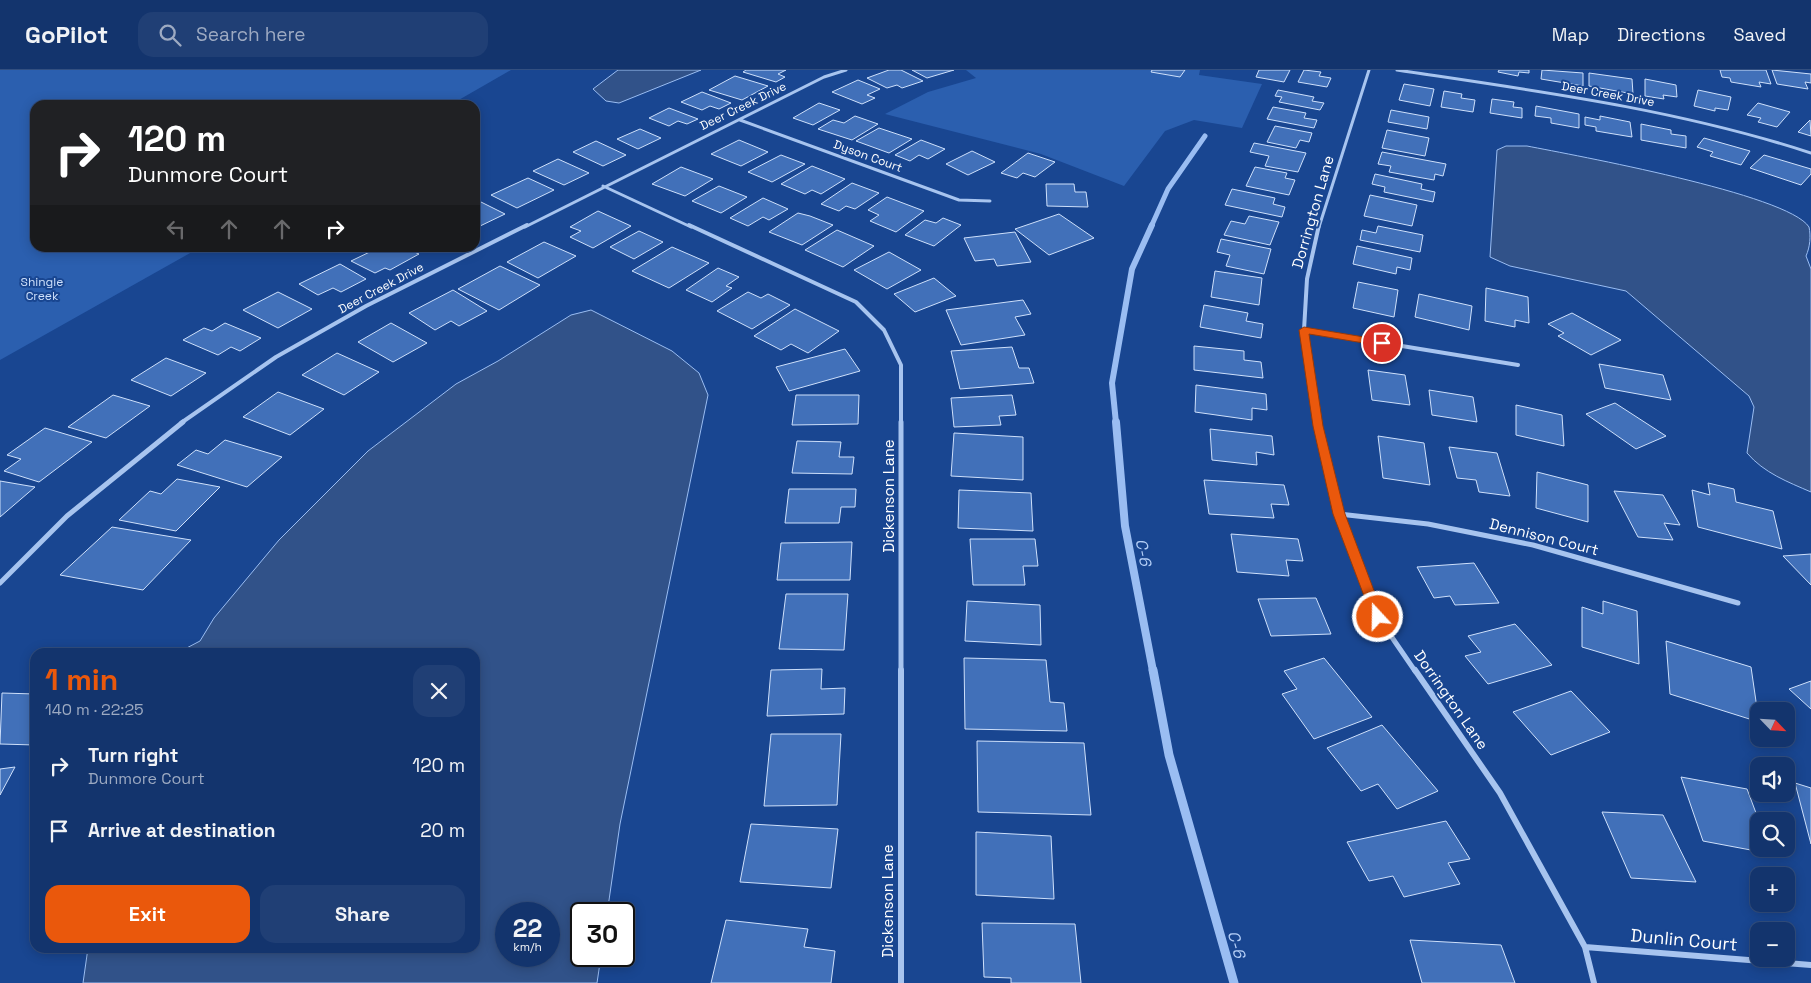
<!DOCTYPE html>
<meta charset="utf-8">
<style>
:root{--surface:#13346d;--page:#203f75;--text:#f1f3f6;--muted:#9daac2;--line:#324f80;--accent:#ea580c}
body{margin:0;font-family:"Space Grotesk",sans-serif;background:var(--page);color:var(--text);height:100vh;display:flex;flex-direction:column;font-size:19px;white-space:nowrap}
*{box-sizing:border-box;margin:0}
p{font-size:16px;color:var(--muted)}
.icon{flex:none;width:28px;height:28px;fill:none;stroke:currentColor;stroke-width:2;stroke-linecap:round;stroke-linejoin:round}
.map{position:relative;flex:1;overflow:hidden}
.drawer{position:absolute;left:30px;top:578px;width:450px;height:305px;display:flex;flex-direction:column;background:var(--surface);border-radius:15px;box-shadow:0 2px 12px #0003,0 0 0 1px var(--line)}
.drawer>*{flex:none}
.banner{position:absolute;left:30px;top:30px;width:450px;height:152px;border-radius:15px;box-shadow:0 2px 12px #0003,0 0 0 1px var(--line);background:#202124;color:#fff;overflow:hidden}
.needle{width:32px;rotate:115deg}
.buttons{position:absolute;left:1750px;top:632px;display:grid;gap:10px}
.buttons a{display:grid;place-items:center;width:45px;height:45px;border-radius:10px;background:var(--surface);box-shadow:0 2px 12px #0003,0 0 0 1px var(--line);font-size:25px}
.speed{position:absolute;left:495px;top:832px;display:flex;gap:10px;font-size:25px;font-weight:700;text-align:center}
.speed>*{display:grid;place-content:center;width:65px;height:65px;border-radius:50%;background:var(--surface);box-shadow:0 2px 12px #0003,0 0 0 1px var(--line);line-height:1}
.speed small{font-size:12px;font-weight:400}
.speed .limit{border:2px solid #111;border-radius:8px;background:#fff;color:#111}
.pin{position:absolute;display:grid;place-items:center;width:42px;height:42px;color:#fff;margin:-21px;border:2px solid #fff;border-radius:50%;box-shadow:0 1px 5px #0007}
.me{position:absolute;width:55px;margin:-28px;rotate:339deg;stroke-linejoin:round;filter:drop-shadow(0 0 4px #0008)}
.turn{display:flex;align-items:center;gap:18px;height:105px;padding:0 15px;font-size:22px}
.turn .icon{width:65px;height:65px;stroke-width:2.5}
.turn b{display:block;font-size:35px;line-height:42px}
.lanes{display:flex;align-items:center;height:48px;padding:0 15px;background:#0003;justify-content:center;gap:25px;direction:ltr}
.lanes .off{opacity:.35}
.round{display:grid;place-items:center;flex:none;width:52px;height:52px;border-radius:15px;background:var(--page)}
.summary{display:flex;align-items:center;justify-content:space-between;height:85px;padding:0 15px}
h1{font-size:30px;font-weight:600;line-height:38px;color:var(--accent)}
.button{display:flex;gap:10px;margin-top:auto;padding:10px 15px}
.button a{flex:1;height:58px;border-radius:15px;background:var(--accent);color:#fff;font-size:20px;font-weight:600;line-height:58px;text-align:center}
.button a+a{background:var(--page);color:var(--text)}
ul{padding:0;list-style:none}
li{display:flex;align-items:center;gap:15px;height:65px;padding:0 15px}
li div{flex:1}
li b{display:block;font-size:19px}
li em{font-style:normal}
header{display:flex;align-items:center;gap:30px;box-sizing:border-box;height:70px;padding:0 25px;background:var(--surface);border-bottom:1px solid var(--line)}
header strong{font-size:24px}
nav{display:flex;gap:28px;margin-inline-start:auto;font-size:18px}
.search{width:350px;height:45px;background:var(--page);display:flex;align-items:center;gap:12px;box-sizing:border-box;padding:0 18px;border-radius:15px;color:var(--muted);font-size:19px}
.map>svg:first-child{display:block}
</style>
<header>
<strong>GoPilot</strong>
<div class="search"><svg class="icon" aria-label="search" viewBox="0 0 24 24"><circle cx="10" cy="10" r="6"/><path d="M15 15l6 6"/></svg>Search here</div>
<nav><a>Map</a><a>Directions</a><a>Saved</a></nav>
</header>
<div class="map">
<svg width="1811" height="913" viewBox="0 0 1811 913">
<rect width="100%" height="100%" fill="#194691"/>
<path fill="#2b5faf" d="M0 0H511L450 35H35V178H199L0 290Z
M966 0H1200L1199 5 1262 14 1242 58 1194 50 1165 61 1124 116 1041 84 885 44 928 22 976 8Z"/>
<path fill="#315289" stroke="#9abdf2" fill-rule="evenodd" d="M618 0H701L619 33 606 31 593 19Z
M1506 76H1527C1573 85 1788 124 1809 157 1811 166 1810 177 1806 186L1811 199V422C1788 412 1764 403 1747 383L1754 337 1749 326 1626 221 1510 196 1490 187 1497 80Z
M591 240 672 281 699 303 708 325 620 754 607 844H581V886H601L597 913H83L88 878H475V582H179L200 571 214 548 279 470 368 381 456 314 498 291 571 245ZM506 844H549V886H506Z"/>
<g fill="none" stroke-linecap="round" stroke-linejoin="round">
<path stroke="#9abdf2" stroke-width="5" d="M1151 157 1168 119 1205 66"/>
<path stroke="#9abdf2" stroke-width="6" d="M1116 353 1112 313 1132 199 1152 155"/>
<path stroke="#9abdf2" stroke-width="8" d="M1116 352 1125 456 1153 601"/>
<path stroke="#9abdf2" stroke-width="9" d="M1153 600 1169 685 1234 913"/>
</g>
<path fill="#4170b9" stroke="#cee0fb" d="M746 0H786L778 4 785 7 776 12 743 2Z
M889 0H901L923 11 902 18 897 15 887 18 867 8Z
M912 0H954L927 8Z
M1152 0H1185L1180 7 1151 2Z
M1259 0H1290L1284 12 1256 7Z
M1304 0 1321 2 1319 6 1331 8 1327 17 1298 12Z
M1499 0H1529V3L1519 2 1518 6 1498 2Z
M1542 0 1583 3V16L1541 9Z
M1720 0H1766L1771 14 1759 12 1761 17 1731 12 1730 8 1722 7Z
M1772 0 1811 4V13L1805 12 1808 19 1777 14Z
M1589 3 1632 9 1633 24 1589 16Z
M735 6 768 16 742 30 709 20Z
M1645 9 1676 15 1677 27 1663 25 1664 29 1645 26Z
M858 10 880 19 867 25 875 28 862 34 832 22Z
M1404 14 1434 19 1430 36 1399 30Z
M1278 20 1314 27 1312 31 1324 33 1320 40 1279 32 1282 27 1275 26Z
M1698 20 1731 27 1728 40 1715 38V41L1694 36Z
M1444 21 1462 24 1461 28 1475 30 1473 42 1441 37Z
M702 22 731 33 719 39 710 36 702 40 681 32Z
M1492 29 1514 32 1513 37 1522 38V48L1490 43Z
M819 33 840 40 813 55 793 48Z
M1758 33 1790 42 1777 57 1758 52 1761 48 1747 45Z
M1536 36 1579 44V58L1551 53V48L1535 46Z
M1273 37 1306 43 1304 48 1317 50 1314 58 1267 49Z
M669 38 698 49 687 54 678 51 669 56 649 48Z
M1391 40 1429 47 1427 59 1388 52Z
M855 46 878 54 852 70 818 59 833 50 844 53Z
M1600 46 1630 52 1632 67 1596 61V57L1585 55V47L1600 50Z
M1810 50 1811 66 1798 62Z
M1641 54 1671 60V64L1686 66V78L1641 70Z
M1275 56 1312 63 1309 72 1300 70 1296 78 1267 72Z
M879 58 912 69 889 83 856 71Z
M640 59 661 68 638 79 617 69Z
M1387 60 1429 68 1425 86 1382 78Z
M1704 68 1750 81 1741 95 1710 86 1713 82 1697 77Z
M739 70 768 82 741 96 711 84Z
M921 70 945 79 928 89 919 85 910 91 895 85Z
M596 71 626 85 603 96 573 82Z
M1254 73 1306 83 1298 102 1265 96 1269 86 1250 82Z
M972 81 995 92 968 105 946 94Z
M1382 82 1446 94 1443 106 1435 104 1434 110 1389 102 1391 96 1378 94Z
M1028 83 1055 92 1035 107 1023 103 1017 108 1001 103Z
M781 85 805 94 772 112 748 102Z
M1764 85 1811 99V104L1801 115 1750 98Z
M558 89 589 103 564 115 533 101Z
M812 96 845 109 821 124 812 120 805 124 781 114Z
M681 97 713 109 685 126 652 114Z
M1255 97 1287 103 1285 108 1295 110 1289 125 1246 116Z
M1375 104 1422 114 1421 119 1435 122 1433 132 1384 122 1385 117 1372 114Z
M528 108 554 120 517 138 491 125Z
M852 113 879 123 855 139 846 136 839 141 821 134Z
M1046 114H1074L1075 122H1086L1088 137 1047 136Z
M719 116 747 127 721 143 692 131Z
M1232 119 1275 128 1273 134 1285 137 1282 147 1225 135Z
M1370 125 1417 135 1412 156 1364 146Z
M887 127 924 141 896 162 870 151 879 145 868 140Z
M763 128 788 139 769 150 763 147 748 156 730 148Z
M475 129 505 144 478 157 475 155Z
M598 141 631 156 593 178 570 167 581 161 570 157Z
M798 143 810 146 833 155 802 175 769 162Z
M1059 144 1094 168 1049 185 1015 159Z
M1249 146 1279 152 1270 175 1224 165 1231 151 1245 154Z
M943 148 961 155 934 176 905 165 925 150 936 153Z
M1378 156 1423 165 1420 182 1360 170 1362 160 1376 163Z
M837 160 874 176 843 197 805 180Z
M639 161 663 172 634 189 610 177Z
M1015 162 1031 192 997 196 994 189 975 191 964 168Z
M1221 169 1271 179 1264 204 1226 196 1230 185 1217 182Z
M544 172 576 186 538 208 507 192Z
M1357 176 1412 188 1410 200 1397 197 1396 204 1353 194Z
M672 177 709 193 669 218 632 201Z
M378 178H405L419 184 390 200 385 198 375 203 351 191Z
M889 182 921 200 887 219 854 200Z
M340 194 366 209 341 222 333 218 318 225 299 214Z
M500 196 540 215 499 240 458 219Z
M718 198 739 207 726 216 732 218 712 232 686 220Z
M1215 201 1262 208 1259 235 1211 227Z
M934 208 956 226 915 242 894 224Z
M1358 212 1398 220 1394 247 1353 238Z
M1486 218 1528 227 1529 253 1515 250V257L1485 251Z
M453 220 487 241 459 256 451 251 435 260 409 243Z
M278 222 312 239 278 258 243 240Z
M748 222 761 228 768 224 790 235 752 259 717 241Z
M1419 224 1472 236 1469 260 1415 247Z
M1023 230 1031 244 1015 247 1025 265 961 275 946 240Z
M1204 235 1248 243 1246 251 1263 254 1261 268 1200 257Z
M795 239 839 261 808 283 791 274 781 280 754 266Z
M1572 243 1621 270 1591 285 1558 266 1564 263 1548 254Z
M225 253 261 268 240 281 231 277 218 285 183 270 204 258 212 261Z
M391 253 427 273 393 292 358 272Z
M1194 276 1244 281V290L1261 292 1263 308 1194 300Z
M1012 277 1019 298H1029L1034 313 960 319 951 281Z
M845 279 860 301 789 321 776 297Z
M337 283 379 302 344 325 302 305Z
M166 288 206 303 171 326 131 310Z
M1599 294 1663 305 1671 330 1605 318Z
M1368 300 1405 305 1410 335 1372 330Z
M1196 315 1266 324 1267 340 1252 338V350L1195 342Z
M1429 320 1473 327 1477 352 1432 345Z
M278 322 324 339 290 365 243 347Z
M113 325 150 336 106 368 68 357Z
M796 325H859L858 354 792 355Z
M1012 325 1016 345 999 346 1001 355 954 357 951 328Z
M1615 333 1666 366 1636 379 1586 344Z
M1516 335 1562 345 1564 376 1516 365Z
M45 358 92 372 39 412 4 401 21 389 7 385Z
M1210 359 1272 366 1274 385 1256 382 1257 395 1212 390Z
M954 363 1023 367V410L951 406Z
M1378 366 1424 373 1430 415 1383 408Z
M225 370 282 387 247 417 177 395 196 380 208 384Z
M797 371 841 372 839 387H854L852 404 792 403Z
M1449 377 1497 383 1510 426 1479 422 1476 410 1457 408Z
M1537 402 1588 415V452L1536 438Z
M177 409 220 417 176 461 119 450 150 421 161 424Z
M1204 410 1284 415 1289 435 1271 434 1274 448 1209 444Z
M0 411 35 417 0 447Z
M1708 413 1734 419 1736 432 1773 441 1782 479 1698 457 1692 420 1710 425Z
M789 419H856L855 437H841L839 453H785Z
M959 420 1031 423 1033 461 958 458Z
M1614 421 1663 425 1680 455 1664 453 1673 470 1638 467Z
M112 457 191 470 143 520 60 505Z
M1231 464 1298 469 1303 491 1286 490 1289 506 1237 502Z
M970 469H1035L1038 496H1023L1025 515H973Z
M852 472 850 510H777L781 473Z
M1811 484V515L1783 486Z
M1474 493 1499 533 1455 535 1450 526 1434 528 1417 497Z
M786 524H848L844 580 779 579Z
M1316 528 1331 564 1271 566 1258 529Z
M967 531 1040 535 1041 575 965 571Z
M1603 531 1637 541 1639 594 1582 577V537L1603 544Z
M1515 554 1552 595 1488 614 1465 586 1481 582 1468 566Z
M1666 571 1751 597 1759 652 1670 624Z
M964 588 1046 590 1050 632 1064 633 1067 661 965 659Z
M1324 588 1372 647 1314 669 1282 624 1297 619 1284 601Z
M822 599 821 619 845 618 844 644 767 646 771 600Z
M1811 611V639L1789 619Z
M1571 621 1610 662 1551 685 1513 642Z
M2 623 35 624V675L0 674Z
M1382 655 1438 721 1397 739 1378 714 1361 721 1327 678Z
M771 664H841L837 735 764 736Z
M977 671 1084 673 1091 745 978 742Z
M15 697 0 725V699Z
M1681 707 1747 719 1759 751V779H1770L1772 784 1703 771Z
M1795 713 1811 718V774Z
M1602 742 1663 745 1696 812 1631 808Z
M1446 751 1470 789 1448 793 1460 814 1404 827 1393 806 1369 811 1347 772Z
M751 754 838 759 831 818 740 812Z
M976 762 1051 766 1054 829 976 825Z
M726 850 808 859 804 877 835 881 831 913H711Z
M982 853 1075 854 1081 913H1011V908L984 907Z
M1410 870 1501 875 1515 913H1422Z"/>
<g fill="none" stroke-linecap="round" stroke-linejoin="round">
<path stroke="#a7c4ef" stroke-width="3" d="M1397 0C1537 21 1676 39 1811 83
M740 50 959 130 990 131
M603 116 691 157
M525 157 824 7 846 0
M1319 157 1369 0"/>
<path stroke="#a7c4ef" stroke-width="4" d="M689 155 856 232 884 260 901 295V353
M1304 260 1518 295
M181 353 276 287 366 236 527 155
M1318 353 1304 260 1307 209 1319 155"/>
<path stroke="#a7c4ef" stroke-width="5" d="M901 352V601
M1317 352 1339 444 1378 547 1415 601
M1339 444 1428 454 1533 475 1738 533
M0 513 67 446 183 352"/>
<path stroke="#a7c4ef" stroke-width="6" d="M901 600V913
M1415 600 1500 723 1585 877 1594 913
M1585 877 1811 895"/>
</g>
<path fill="#ea580c" stroke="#983908" d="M1304 257 1382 270 1387 273 1382 276 1309 264 1323 356 1345 444 1384 547 1378 552 1372 547 1333 444 1313 356 1299 260Z"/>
<g text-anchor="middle" stroke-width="4" stroke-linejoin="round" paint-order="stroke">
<g font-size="12" fill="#fff" stroke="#194691">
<text transform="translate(1608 24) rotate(10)" y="4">Deer Creek Drive</text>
<text transform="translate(743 36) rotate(-26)" y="4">Deer Creek Drive</text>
<text transform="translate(868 86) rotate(20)" y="4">Dyson Court</text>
<text transform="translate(381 218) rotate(-28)" y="4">Deer Creek Drive</text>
</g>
<g font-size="12" fill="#cee0fb" stroke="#194691">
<text x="42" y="216">Shingle<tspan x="42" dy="14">Creek</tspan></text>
</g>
<g font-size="15" fill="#fff" stroke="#194691">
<text transform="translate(1313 142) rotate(-74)" y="5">Dorrington Lane</text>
<text transform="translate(889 426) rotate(-90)" y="5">Dickenson Lane</text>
<text transform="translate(1544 467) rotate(14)" y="5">Dennison Court</text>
<text transform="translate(1451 630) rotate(55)" y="5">Dorrington Lane</text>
<text transform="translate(888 831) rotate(-90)" y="5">Dickenson Lane</text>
</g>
<g font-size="16" font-style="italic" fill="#b4cef6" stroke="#194691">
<text transform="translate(1144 482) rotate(79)" y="6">C-6</text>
<text transform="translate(1237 874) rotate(74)" y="6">C-6</text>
</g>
<g font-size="18" fill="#fff" stroke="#194691">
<text transform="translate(1684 870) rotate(5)" y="6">Dunlin Court</text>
</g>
</g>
</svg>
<div class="buttons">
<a><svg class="needle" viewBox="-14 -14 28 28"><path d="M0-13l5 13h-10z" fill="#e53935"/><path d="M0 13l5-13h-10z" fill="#9daac2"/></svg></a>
<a><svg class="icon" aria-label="sound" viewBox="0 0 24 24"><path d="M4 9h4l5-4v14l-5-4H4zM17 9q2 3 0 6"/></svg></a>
<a><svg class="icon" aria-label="search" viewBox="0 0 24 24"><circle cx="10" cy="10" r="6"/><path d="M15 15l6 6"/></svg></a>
<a>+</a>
<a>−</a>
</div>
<div class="speed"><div>22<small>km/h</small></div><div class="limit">30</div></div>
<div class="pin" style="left:1382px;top:273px;background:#d93025"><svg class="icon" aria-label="arrive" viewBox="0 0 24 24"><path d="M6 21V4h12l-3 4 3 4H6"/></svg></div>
<svg class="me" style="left:1378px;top:547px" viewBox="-20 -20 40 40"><circle r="17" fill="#ea580c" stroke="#fff" stroke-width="3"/><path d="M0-11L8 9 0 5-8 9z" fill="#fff"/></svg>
<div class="banner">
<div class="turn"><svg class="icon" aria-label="right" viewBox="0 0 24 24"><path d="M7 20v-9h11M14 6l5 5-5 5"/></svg><div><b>120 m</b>Dunmore Court</div></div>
<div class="lanes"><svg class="icon off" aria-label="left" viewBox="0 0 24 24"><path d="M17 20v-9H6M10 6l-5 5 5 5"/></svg><svg class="icon off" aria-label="ahead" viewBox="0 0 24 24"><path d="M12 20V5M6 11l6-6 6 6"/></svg><svg class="icon off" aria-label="ahead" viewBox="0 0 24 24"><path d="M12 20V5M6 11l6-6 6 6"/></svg><svg class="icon" aria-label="right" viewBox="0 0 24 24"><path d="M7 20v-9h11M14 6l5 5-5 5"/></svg></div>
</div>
<section class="drawer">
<div class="summary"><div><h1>1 min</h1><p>140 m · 22:25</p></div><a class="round"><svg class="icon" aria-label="close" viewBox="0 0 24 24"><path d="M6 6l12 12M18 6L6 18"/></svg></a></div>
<ul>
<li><svg class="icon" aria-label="right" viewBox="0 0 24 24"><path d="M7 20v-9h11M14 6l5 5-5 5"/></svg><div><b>Turn right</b><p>Dunmore Court</p></div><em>120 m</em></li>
<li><svg class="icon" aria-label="arrive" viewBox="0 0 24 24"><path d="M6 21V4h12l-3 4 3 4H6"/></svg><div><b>Arrive at destination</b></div><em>20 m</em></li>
</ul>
<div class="button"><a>Exit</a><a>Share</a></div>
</section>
</div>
